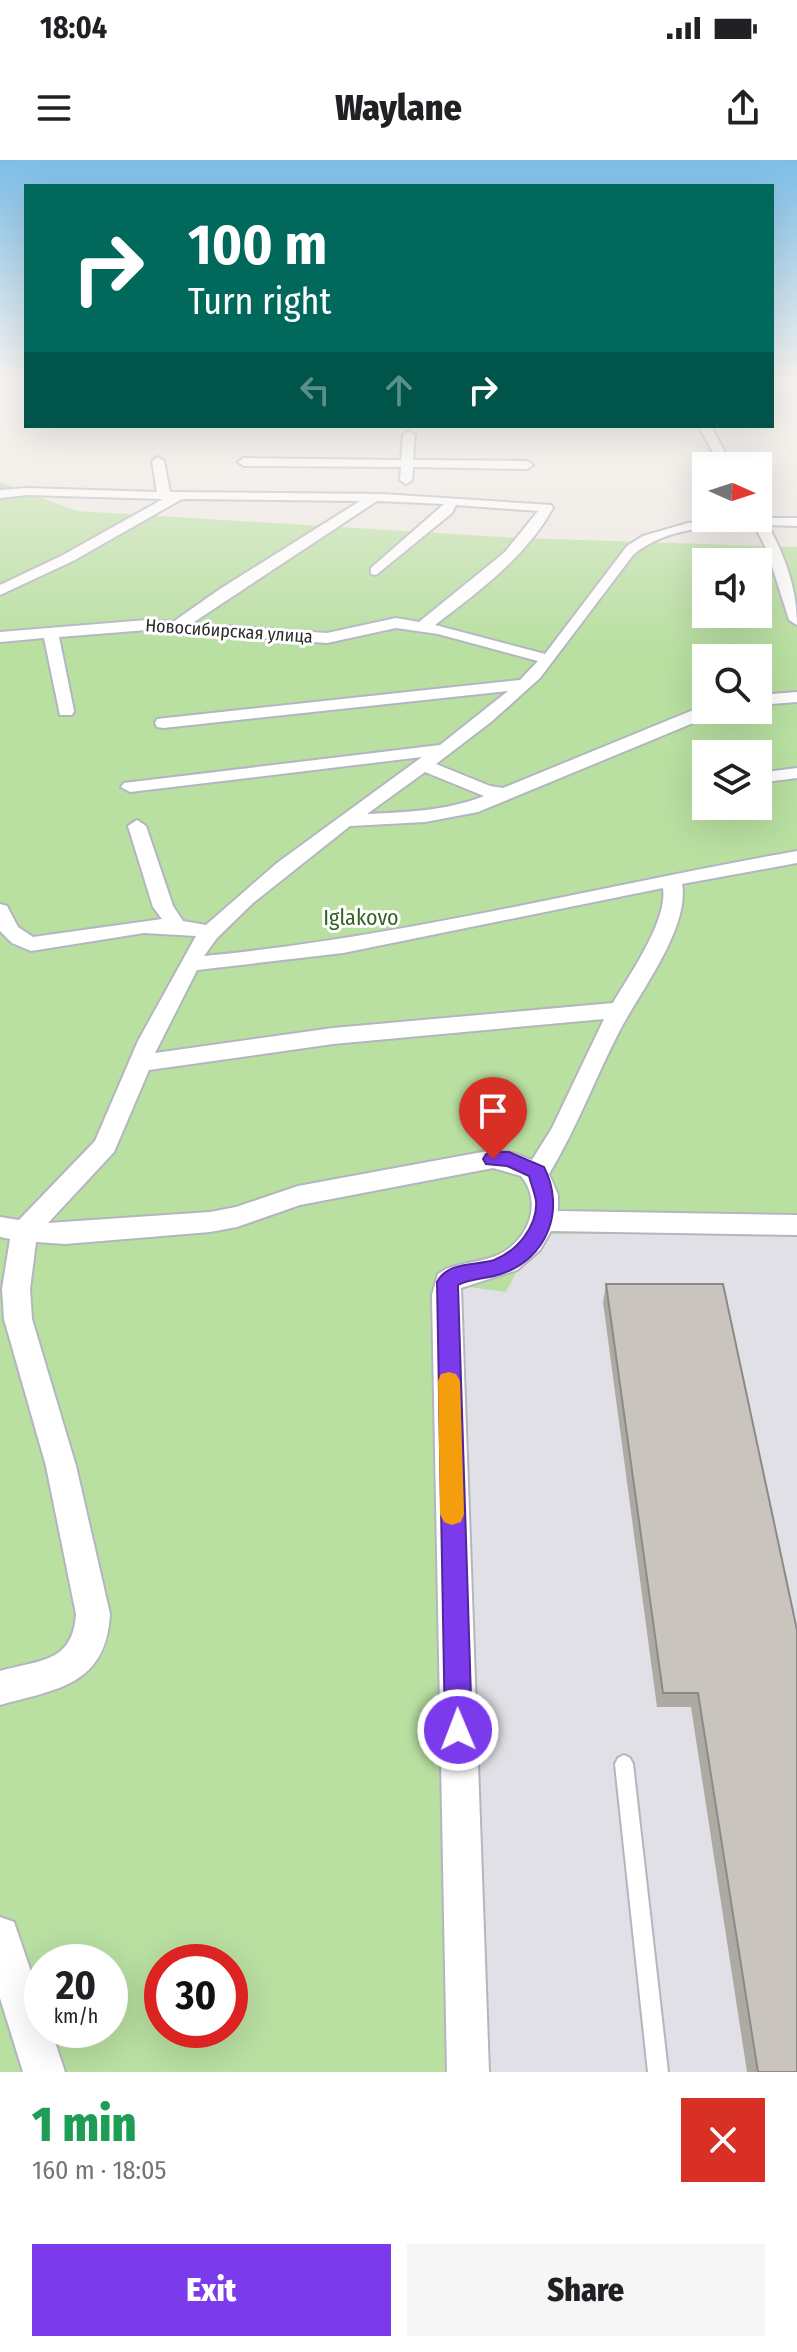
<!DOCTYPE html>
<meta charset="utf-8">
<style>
:root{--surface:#fff;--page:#f6f6f6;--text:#202124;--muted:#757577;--accent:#7c3aed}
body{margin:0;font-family:"Fira Sans Condensed",sans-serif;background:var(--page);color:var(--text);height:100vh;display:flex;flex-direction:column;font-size:30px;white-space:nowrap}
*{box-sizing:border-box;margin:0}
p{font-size:26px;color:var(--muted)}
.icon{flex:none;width:44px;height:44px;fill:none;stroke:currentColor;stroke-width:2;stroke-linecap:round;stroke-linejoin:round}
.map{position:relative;height:1912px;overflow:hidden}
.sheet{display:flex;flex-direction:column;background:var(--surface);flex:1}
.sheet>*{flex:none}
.banner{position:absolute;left:24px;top:24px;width:750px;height:244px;border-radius:0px;box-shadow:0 8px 32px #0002;background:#00695c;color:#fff;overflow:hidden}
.needle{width:52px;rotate:93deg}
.fabs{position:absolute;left:692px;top:292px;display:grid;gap:16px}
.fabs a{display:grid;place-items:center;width:80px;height:80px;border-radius:0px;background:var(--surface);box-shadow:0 8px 32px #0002;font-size:40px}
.speed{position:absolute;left:24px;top:1784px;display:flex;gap:16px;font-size:40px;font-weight:700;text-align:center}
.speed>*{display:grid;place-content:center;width:104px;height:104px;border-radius:50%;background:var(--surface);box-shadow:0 8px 32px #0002;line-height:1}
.speed small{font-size:20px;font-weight:400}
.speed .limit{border:12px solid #d22;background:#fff;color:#111}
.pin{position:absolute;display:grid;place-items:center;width:68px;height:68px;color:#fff;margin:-82px -34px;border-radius:50% 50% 50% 0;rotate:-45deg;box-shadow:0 0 8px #0007}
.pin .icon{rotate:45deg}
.me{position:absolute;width:88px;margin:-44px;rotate:359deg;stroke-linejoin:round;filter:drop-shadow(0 0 6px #0008)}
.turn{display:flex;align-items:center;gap:28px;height:168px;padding:0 32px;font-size:36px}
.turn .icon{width:104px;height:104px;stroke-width:2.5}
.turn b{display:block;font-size:56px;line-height:68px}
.lanes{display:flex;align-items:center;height:76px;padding:0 32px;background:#0003;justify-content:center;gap:40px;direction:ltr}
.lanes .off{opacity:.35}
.round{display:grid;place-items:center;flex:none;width:84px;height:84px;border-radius:0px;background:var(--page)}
.headline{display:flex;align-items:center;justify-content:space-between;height:136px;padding:0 32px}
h1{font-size:48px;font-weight:800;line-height:60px;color:#1e9e55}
.button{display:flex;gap:16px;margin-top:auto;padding:16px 32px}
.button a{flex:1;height:92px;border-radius:0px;background:var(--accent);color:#fff;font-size:32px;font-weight:800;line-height:92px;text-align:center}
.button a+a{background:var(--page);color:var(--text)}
.status{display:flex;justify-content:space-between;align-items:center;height:56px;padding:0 40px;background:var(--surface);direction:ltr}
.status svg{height:22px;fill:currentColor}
header{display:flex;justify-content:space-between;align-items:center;height:104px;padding:0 32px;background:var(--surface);font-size:36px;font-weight:800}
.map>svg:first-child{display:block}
</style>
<div class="status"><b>18:04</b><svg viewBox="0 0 49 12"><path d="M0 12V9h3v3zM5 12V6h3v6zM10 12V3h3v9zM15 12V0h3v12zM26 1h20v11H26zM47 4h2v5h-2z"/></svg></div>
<header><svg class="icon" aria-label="menu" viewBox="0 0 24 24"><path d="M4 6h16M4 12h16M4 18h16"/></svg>Waylane<svg class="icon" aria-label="share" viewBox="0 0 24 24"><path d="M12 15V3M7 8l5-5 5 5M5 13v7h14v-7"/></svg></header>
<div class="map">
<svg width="797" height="1912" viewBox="0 0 797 1912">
<rect width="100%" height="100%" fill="#ede7e0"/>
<path fill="#e1e0e6" d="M797 1073V1912H477L453 1125 536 1074Z"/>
<path fill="#b9dfa1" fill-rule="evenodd" d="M0 322 77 351 520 378 797 387V1073L536 1074 506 1132 454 1125 477 1912H0ZM706 402H758V454H706ZM706 498H758V550H706ZM706 594H758V646H706ZM42 1802H110V1870H42ZM162 1802H230V1870H162Z"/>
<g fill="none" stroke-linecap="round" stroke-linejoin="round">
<g stroke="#b3b6bf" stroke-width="4">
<path id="service" d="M624 1595 630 1598 633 1604 668 1912H648L615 1604 618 1598Z"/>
</g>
<g stroke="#b3b6bf" stroke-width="4">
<path id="minor" d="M699 266H711L732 306H720Z
M409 271 415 275 413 300 527 301 533 305 527 309 413 307 412 320 406 324 400 320 401 307 244 306 238 302 244 298 401 300 403 275Z
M158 297 164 301 170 332 382 334 551 345 553 348C526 397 478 432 435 465L545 494 627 386 643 376 688 363 758 358V354L763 358H797V366L768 365C785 397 797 428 797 465L789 460 767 390 754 365C713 366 666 367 633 395L540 518 491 562 436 604 490 626 503 628 703 546H706V550H717L715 554 478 652 425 662 350 666 253 743 217 778 204 796C405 777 599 726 797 691V703L682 724C690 767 640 832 620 870 595 918 577 968 549 1014L558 1035V1051L797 1055V1075L551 1071 540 1090 517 1110 461 1128 489 1912H447L432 1135 438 1114 446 1109C463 1102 484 1102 500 1094 529 1079 543 1042 521 1016L493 1008 300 1045 237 1067 210 1072 65 1084 36 1082 30 1129 32 1159 76 1306 110 1454C106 1525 58 1529 0 1545V1511C39 1500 73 1503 76 1454L46 1306 4 1159 2 1129 10 1079 0 1077V1057L19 1060 95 981 138 881 196 776 144 773 31 791 12 783 0 771V744L7 746 18 767 33 777 162 759 153 747 128 666 137 660 146 666 173 746 183 761 206 765 277 703 422 597 130 632 121 627 124 623 440 585 508 531 163 568 157 567 155 563 157 559 520 520 538 501 438 474 396 468 327 483 147 470 59 477 74 551 72 555H60L44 478 0 482V472L147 460 173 462 220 429 360 341 182 339 73 401 0 435V425L63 395 163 339 27 335 0 338V330L27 328 157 332 152 301ZM377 341 444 344 371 408V414L376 415 452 353 456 345 538 351 505 392 419 462 396 458 327 473 191 464ZM425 612 484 636C447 651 406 652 367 654ZM663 728C668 761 629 815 613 843L333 868 155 893 197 810 343 793ZM604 859 552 968 532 1000 514 993 493 990 298 1026 236 1047 210 1052 48 1063 114 992 149 910 333 884Z
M797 532V542L758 545V535Z
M797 608V618L758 623V613Z
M0 1757 14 1762 42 1844V1870H51L65 1912H23L0 1838Z"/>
</g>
<use href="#service" fill="#fff" fill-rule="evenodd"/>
<use href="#minor" fill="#fff" fill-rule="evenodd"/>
</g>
<path fill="#ada9a3" d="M606 1124 797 1912H747L691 1547H657L603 1142Z"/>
<path fill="#c9c5be" stroke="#8d8a85" stroke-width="2" d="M606 1124H723L797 1470V1912H758L698 1533H663Z"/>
<linearGradient id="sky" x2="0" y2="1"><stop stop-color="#7dbee7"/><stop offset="0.45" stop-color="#f7f4f1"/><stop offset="1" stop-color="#f7f4f1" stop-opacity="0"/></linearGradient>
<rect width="797" height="488" fill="url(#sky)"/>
<path fill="#7c3aed" stroke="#51269a" stroke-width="2" d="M493 992H509L544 1007C566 1050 547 1099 501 1114 487 1119 470 1118 458 1125L472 1570 468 1580 458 1584 449 1580 445 1570 437 1122C448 1101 475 1106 494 1100 517 1091 538 1066 536 1041 535 1033 531 1024 529 1016L507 1006 486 1004 483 999 486 994Z"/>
<path fill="#f59e0b" d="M449 1212 456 1214 460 1221 464 1354 461 1362 452 1365 444 1362 440 1354 438 1221 441 1214Z"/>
<g text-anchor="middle" stroke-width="6" stroke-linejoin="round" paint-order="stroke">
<g font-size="18" fill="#2c2c2c" stroke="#fff">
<text transform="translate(229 471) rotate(4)" y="6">Новосибирская улица</text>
</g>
<g font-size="22" fill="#326521" stroke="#fff">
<text x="361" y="765">Iglakovo</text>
</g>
</g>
</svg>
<div class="fabs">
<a><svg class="needle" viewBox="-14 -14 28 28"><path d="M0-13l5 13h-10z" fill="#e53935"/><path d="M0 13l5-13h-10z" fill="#757577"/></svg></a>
<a><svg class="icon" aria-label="sound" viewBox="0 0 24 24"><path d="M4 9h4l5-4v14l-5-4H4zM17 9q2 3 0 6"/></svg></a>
<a><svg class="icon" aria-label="search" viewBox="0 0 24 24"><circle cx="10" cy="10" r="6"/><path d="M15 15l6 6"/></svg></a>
<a><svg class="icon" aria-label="layers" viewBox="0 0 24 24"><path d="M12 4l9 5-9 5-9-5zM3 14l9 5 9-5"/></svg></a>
</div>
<div class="speed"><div>20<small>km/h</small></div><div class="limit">30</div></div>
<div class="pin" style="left:493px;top:999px;background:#d93025"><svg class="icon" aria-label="arrive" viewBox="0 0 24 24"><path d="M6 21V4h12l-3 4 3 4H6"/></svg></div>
<svg class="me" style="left:458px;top:1570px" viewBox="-20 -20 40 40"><circle r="17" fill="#7c3aed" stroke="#fff" stroke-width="3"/><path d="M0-11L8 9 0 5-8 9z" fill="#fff"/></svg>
<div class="banner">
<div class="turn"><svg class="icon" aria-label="right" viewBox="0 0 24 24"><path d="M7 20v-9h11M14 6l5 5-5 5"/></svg><div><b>100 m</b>Turn right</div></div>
<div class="lanes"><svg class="icon off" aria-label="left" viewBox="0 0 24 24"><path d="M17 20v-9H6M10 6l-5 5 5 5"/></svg><svg class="icon off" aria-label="ahead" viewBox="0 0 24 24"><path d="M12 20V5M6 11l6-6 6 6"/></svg><svg class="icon" aria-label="right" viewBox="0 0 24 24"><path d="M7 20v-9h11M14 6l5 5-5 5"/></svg></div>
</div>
</div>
<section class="sheet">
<div class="headline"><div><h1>1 min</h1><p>160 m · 18:05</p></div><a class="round" style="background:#d93025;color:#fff"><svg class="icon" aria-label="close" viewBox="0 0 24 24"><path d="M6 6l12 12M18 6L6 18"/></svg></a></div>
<div class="button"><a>Exit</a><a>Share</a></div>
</section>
